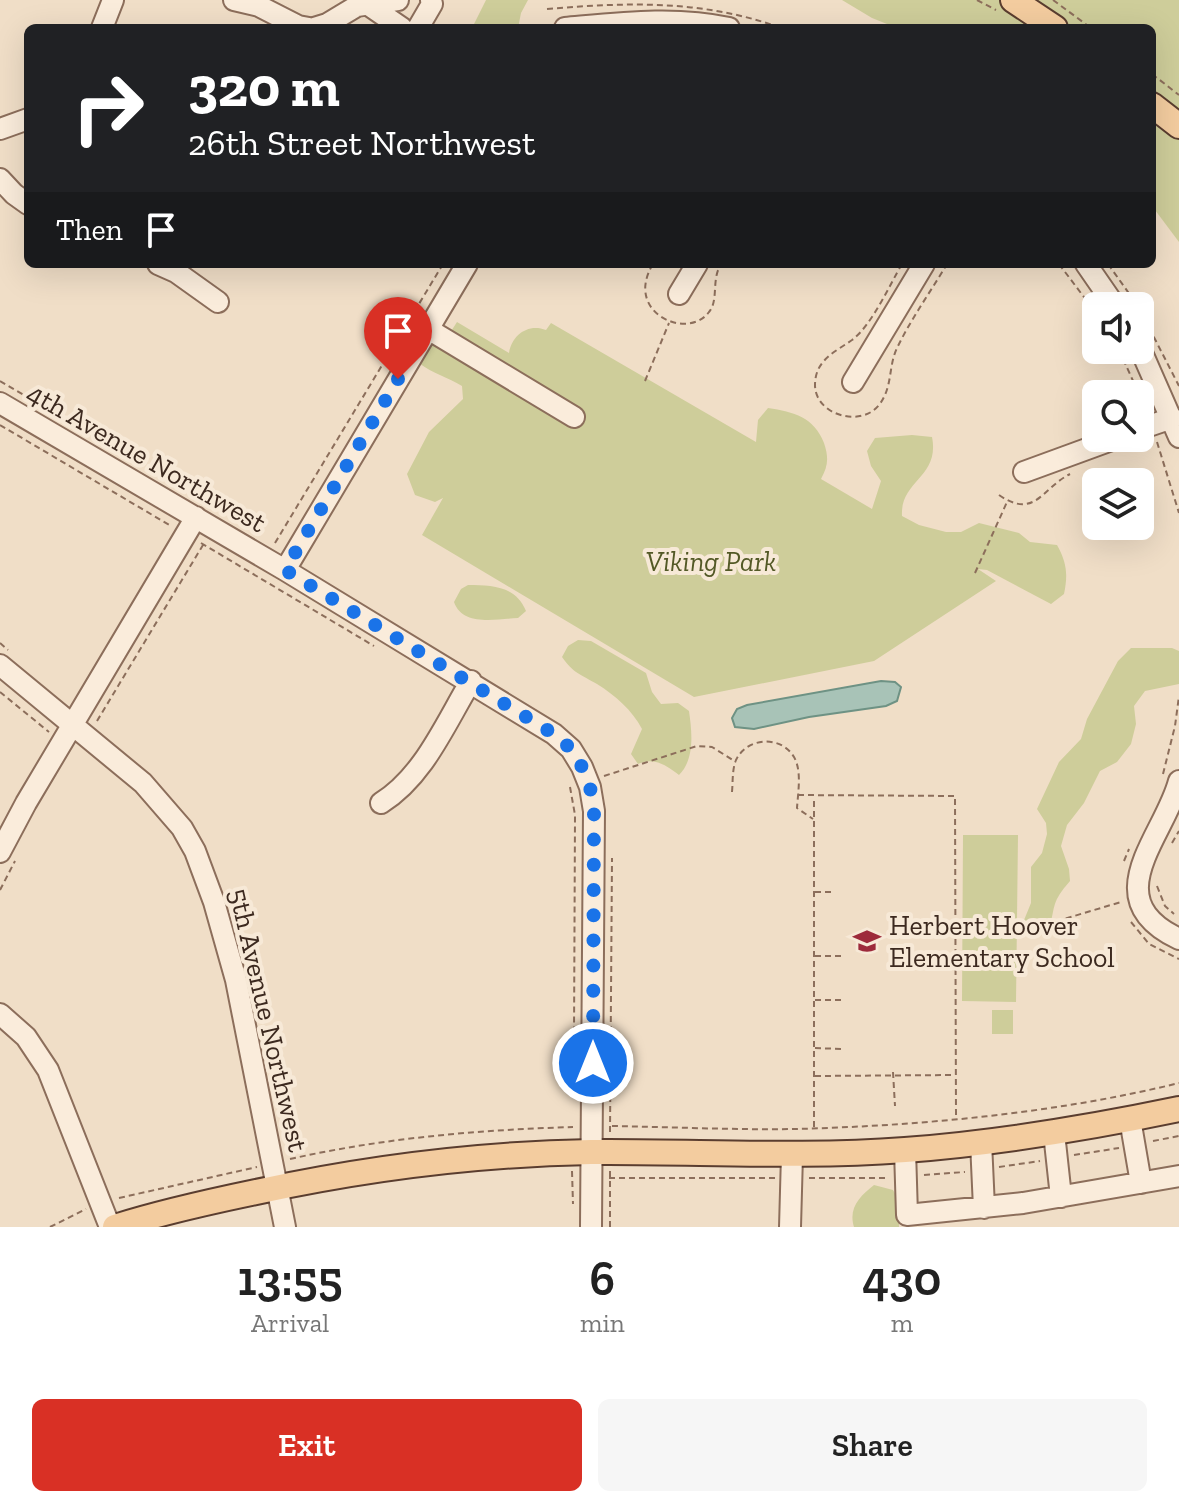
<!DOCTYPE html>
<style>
:root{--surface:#fff;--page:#f6f6f6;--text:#222;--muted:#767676;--accent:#d93025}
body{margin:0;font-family:"Zilla Slab",serif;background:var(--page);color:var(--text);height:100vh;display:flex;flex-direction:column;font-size:30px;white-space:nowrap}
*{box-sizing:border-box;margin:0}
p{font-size:26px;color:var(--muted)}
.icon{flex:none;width:44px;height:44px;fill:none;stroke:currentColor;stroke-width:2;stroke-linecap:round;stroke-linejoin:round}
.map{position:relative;height:1227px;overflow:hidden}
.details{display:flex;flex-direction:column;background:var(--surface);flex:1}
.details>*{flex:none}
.hud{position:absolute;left:24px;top:24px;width:1132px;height:244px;border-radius:12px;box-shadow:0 8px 32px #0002;background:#202124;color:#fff;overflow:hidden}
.tools{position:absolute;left:1082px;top:292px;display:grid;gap:16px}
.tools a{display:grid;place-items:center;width:72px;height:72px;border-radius:12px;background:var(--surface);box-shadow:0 8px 32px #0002;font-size:40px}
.pin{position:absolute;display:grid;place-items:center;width:68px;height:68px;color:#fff;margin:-82px -34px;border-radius:50% 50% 50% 0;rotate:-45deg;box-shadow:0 0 8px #0007}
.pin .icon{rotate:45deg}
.me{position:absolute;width:88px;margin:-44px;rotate:0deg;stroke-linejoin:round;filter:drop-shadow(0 0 6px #0008)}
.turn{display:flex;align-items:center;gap:28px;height:168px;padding:0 32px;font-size:36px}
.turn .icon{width:104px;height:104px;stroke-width:2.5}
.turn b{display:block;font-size:56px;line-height:68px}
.then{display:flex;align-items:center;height:76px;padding:0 32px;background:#0003;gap:16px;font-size:30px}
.eta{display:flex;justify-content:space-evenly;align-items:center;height:136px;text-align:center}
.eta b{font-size:48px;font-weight:600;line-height:56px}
.cta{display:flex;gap:16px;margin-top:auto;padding:16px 32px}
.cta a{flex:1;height:92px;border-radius:12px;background:var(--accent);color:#fff;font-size:32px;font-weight:600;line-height:92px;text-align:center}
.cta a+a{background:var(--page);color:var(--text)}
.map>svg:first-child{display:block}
</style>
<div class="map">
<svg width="1179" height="1227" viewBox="0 0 1179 1227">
<rect width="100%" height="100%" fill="#f0dec7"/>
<path fill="#cecd9a" d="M486 0H528L521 13 518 28H472Z
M842 0H1179V242L1152 206V28H897L872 18Z
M457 322 509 353C512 335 528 323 546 330L551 323 756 442 758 420 768 408C794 412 814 417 824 443 829 458 828 466 821 479L872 509 881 481 871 466 867 451 875 438 912 435 932 437C940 478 900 480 902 516L919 525 946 532H961L979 523 1019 533 1030 542 1057 545C1067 563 1068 575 1064 594L1051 604 987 570 978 569 996 581 874 661 694 697 422 535 443 498 435 502 415 495 407 474 429 432 463 399 462 386C448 377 433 374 419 363L431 344 441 347Z
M468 585C492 585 516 586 526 611L518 618C496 619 463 627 454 602L461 589Z
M578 640 591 641 646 673 652 692 661 704 678 703 689 711C692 732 695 759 679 775 666 765 654 757 638 764L631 754 642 729C632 710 616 696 597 684 580 674 573 673 562 657L568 646Z
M1131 648H1172L1179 651V684L1145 691 1134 706 1136 724 1131 744 1117 762 1100 771 1084 803 1067 825 1061 846 1069 869 1070 881C1051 903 1056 904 1049 930L1034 936 1022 925 1031 903V867L1042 853 1047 834 1046 823 1037 809 1059 762 1081 739 1087 719 1118 661Z
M963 835H1018L1016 1002 962 1001Z
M992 1010H1013V1034H992Z
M874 1185 893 1190 900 1203 899 1227H854C848 1208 860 1196 874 1185Z"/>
<path fill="#a8c3b7" stroke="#6e9284" stroke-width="2" d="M881 681 895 682 901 687 897 701 886 706 809 717 754 729 735 727 732 718 737 709 747 705Z"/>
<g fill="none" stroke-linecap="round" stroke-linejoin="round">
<g stroke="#8c6e5b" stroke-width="24">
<path id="minor" d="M234 0 259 6 298 26 309 28
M370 6 402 28
M102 28 113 0
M314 28 327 24 357 6 398 0
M418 28 432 4 431 0
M565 28C620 23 675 16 729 28
M0 129 28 119
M0 179 14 194 28 204
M158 264 176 272 218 302
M1086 264 1115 306
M679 294 697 264
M428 329 574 417
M1140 348 1179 437
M853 382 924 264
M0 403 285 570 554 734 571 749 582 767 590 787 594 811 591 1227
M1140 429 1172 418
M1024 472 1117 438
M285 570 467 264
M0 665 143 783 182 828 195 851 214 902 236 980 285 1227
M1179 781C1165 836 1094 899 1179 939
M381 803C424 776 445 724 471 681
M0 852 26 803 196 517
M0 1014 26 1037 48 1070 110 1227
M1130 1119 1141 1183
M1054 1133 1061 1197
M981 1142 984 1208
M905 1150 907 1215 1023 1203 1179 1176
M790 1227 792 1155"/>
</g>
<g stroke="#5a3d2f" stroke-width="28">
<path id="major" d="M1013 0 1055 28
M1152 105 1179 126
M115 1227C162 1212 208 1202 256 1192 367 1168 477 1154 591 1152 695 1151 800 1158 905 1150 997 1143 1088 1128 1179 1109"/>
</g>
<path stroke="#8c6e5b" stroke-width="2" stroke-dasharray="6 4" stroke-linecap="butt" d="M977 0 996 10
M1053 0 1091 28
M547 9C628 2 705 0 781 28
M1152 74 1179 95
M653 264C623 313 688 341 709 312 719 300 711 280 721 264
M902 264C889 286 872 325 852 340 835 352 815 360 815 385 815 415 861 428 879 405 893 387 888 367 897 348 911 319 931 291 947 264
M1059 264 1096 313
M1108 264 1138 306
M1140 310 1179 386
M1119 350 1139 394
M0 381 202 500
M645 381 669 323
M1140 395 1146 409
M0 425 171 526
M1157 442 1179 513
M1128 451 1141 446
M999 495C1035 520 1042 488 1070 474
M201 543 374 646
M275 543 443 264
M975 573 1007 502
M0 643 8 650
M0 692 49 732
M97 721 203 545
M1163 774 1175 726 1179 696
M604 776 697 746 712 747 736 762
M570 787 575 815 574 1036
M732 792C733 781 732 770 736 760 747 737 781 735 794 757 802 771 798 792 797 808L813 819
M798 795 955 796 956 1117
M1172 843 1179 831
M1124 861 1129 849
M1157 886 1165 906 1174 914
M0 890 15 861
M815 892H835
M1131 922 1149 944 1179 959
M1037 927 1121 902
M939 935H954
M815 956H841
M815 1000H841
M815 1048 841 1049
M893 1072 895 1106
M815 1076 955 1075
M612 1126C672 1127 733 1130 794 1129 919 1126 1057 1113 1179 1083
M814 1127V797
M610 1132 612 858
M1153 1141 1179 1136
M1074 1155 1119 1148
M290 1159C384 1138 477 1130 573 1127
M999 1167 1040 1161
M572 1171 573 1204
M924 1175 965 1172
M609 1178H775
M809 1178H889
M119 1198 257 1167
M50 1227 86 1209
M610 1227V1170"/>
<use href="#minor" stroke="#faecdb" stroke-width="20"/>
<use href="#major" stroke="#f3cc9f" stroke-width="24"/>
</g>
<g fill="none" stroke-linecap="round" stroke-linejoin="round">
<path stroke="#1a73e8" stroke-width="14" stroke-dasharray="0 25.2" d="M398 379 285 570 554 734 571 749 582 767 590 787 594 811 593 1063"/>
</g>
<defs>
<g id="school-bare" transform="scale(2.16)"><path d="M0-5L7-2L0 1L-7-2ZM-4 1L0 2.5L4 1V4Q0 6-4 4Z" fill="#9d2a3b" stroke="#f7e9d7" stroke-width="2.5" paint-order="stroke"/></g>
</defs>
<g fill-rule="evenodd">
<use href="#school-bare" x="867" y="941"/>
</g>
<g text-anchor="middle" stroke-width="8" stroke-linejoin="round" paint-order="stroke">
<g font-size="28" fill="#3c291f" stroke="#f7e9d7">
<text transform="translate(147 457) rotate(30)" y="10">4th Avenue Northwest</text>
<text transform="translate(269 1020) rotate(77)" y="10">5th Avenue Northwest</text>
</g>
<g font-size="28" font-style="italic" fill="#535926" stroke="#f7e9d7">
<text x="711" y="571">Viking Park</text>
</g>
<g font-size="28" fill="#3c291f" stroke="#f7e9d7" text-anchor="start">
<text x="889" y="935">Herbert Hoover<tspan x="889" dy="32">Elementary School</tspan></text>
</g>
</g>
</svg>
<div class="tools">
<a><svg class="icon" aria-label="sound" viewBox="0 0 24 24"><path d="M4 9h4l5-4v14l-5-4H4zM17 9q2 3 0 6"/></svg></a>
<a><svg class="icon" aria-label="search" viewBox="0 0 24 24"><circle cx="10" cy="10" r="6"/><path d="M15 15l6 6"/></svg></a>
<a><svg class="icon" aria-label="layers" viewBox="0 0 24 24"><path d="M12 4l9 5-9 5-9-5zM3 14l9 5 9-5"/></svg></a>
</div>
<div class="pin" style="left:398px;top:379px;background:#d93025"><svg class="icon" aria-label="arrive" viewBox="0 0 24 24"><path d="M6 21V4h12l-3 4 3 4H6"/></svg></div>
<svg class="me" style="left:593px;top:1063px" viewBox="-20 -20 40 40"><circle r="17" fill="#1a73e8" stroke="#fff" stroke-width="3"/><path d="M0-11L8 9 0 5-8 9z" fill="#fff"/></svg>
<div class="hud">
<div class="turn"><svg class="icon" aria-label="right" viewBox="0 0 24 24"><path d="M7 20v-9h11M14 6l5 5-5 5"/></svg><div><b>320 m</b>26th Street Northwest</div></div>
<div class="then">Then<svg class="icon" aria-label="arrive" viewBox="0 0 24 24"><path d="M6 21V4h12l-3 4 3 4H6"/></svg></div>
</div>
</div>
<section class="details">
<div class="eta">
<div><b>13:55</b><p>Arrival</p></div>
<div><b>6</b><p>min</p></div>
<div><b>430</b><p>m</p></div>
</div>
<div class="cta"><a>Exit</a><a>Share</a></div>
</section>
